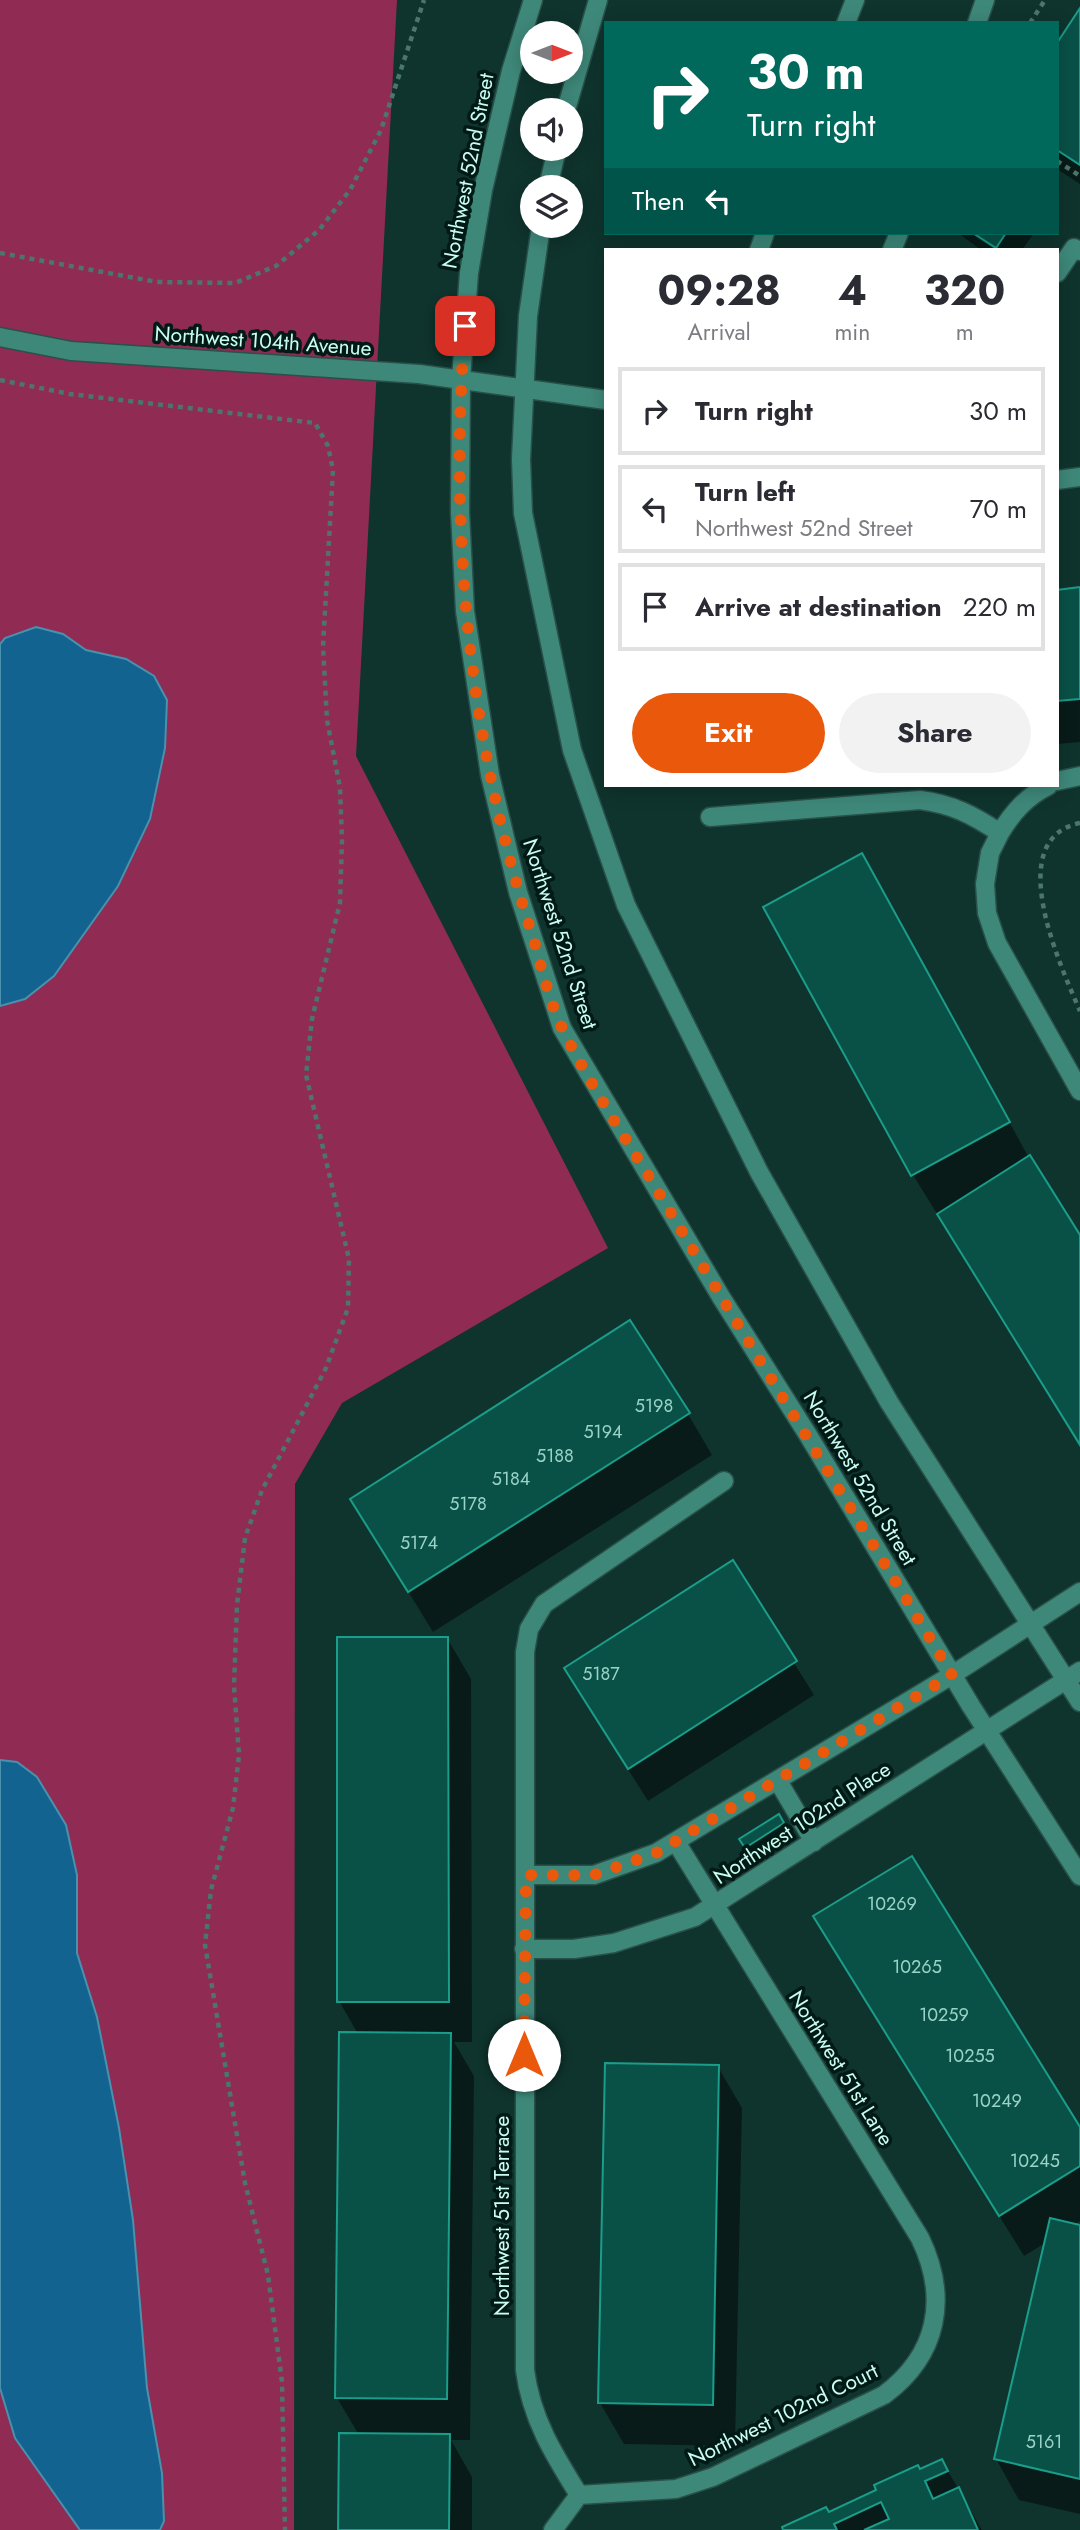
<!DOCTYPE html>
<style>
:root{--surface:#fff;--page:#f2f2f3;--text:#2b2b33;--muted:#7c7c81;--line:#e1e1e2;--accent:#ea580c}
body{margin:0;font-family:Jost,sans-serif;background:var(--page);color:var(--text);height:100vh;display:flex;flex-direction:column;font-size:26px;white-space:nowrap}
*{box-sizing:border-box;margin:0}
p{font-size:23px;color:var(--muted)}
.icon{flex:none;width:38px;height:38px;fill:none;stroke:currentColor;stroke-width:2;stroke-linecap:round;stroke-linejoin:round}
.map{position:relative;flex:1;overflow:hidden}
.drawer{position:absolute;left:604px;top:248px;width:455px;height:539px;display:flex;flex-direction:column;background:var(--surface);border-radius:0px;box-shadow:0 4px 18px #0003}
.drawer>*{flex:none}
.guide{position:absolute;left:604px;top:21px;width:455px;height:214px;border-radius:0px;box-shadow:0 4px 18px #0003;background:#00695c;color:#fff;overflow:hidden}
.needle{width:46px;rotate:90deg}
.fabs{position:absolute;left:520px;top:21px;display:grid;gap:14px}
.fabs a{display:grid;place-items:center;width:63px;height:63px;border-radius:50%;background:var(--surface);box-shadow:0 4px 18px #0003;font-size:35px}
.pin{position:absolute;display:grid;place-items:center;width:60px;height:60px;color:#fff;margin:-30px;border-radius:14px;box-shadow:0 4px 10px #0006}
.me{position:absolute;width:77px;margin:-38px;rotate:0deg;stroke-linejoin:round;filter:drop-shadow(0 0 5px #0008)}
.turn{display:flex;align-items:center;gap:24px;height:147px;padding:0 28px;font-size:32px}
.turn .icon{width:91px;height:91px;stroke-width:2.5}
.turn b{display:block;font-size:49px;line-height:60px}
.then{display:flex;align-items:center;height:66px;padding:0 28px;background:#0003;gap:14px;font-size:26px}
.eta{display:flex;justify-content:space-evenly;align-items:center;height:119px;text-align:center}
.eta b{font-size:42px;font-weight:700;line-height:49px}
.cta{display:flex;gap:14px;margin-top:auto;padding:14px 28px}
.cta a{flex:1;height:80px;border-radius:42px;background:var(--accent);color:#fff;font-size:28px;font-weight:700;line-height:80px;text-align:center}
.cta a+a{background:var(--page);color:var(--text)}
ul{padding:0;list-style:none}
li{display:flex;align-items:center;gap:21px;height:88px;margin:0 14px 10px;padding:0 14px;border:4px solid var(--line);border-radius:0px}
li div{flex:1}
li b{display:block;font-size:26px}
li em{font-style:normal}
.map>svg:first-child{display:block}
</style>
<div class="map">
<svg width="1080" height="2530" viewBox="0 0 1080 2530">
<rect width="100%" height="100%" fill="#0f342d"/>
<path fill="#902b53" d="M0 0H397L356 756 608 1248 342 1403 295 1484 294 2530H0Z"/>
<path fill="#126390" stroke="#4991ad" stroke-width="2" d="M36 627 63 634 86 650 126 659 154 676 167 700 165 748 150 819 118 886 54 976 25 999 0 1006V644L5 638Z
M0 1760 17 1762 37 1777 66 1825 77 1875V1953L97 2017 119 2128 133 2220 147 2388 162 2473 164 2521 160 2530H80L15 2438 0 2388Z"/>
<path fill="#0007" d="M1080 11V184L1057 169V46Z
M958 233H970L996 250H981Z
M976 233H1034L1022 250H1002Z
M1080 589V742L1057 744V591Z
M885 896 1029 1158 1080 1239V1444L913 1175Z
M688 1414 712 1455 433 1632 352 1500Z
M732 1563 814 1695 648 1801 585 1701Z
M447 1638 471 1679 472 2042H454L474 2076 470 2440H451L472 2477V2530H340L359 2435 337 2398 358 2034 339 2001Z
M778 1817 789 1835 752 1858 741 1839Z
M839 1957 1080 2130V2221L1074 2225 1080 2227V2514L1019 2500 996 2459 1047 2242 1024 2256Z
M718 2067 742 2108 735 2446 624 2444 600 2403Z
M942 2461 982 2530H785L828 2514Z"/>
<path fill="#095147" stroke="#1a9d8a" stroke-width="2" d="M1080 8V165L1057 150V43Z
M973 233H1006L996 248Z
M1080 587V699L1057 701V590Z
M862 853 1010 1122 911 1176 763 907Z
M1030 1155 1080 1235V1445L937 1214Z
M630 1320 690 1413 408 1592 350 1499Z
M733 1560 797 1661 628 1769 564 1668Z
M337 1637H448L449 2002H337Z
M779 1814 784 1823 745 1848 739 1839Z
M912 1856 1080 2127V2166L999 2216 813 1916Z
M339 2032 451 2033 447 2399 335 2398Z
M605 2063 719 2065 713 2405 598 2403Z
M1050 2218 1080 2225V2479L994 2459Z
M339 2433 450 2434 449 2530H338Z
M942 2459 948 2471 925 2481 933 2499 959 2487 978 2530H864L889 2519 881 2502 834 2524 837 2530H783L782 2527 826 2507 829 2512 876 2490 874 2485 918 2465 920 2469Z"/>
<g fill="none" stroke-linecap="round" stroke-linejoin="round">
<g stroke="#295049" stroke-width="21">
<path id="minor" d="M533 0 511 71 483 190 469 273 461 379 460 512 465 611 490 775 518 892 562 1028 721 1297 808 1435 971 1706 1080 1876
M846 23 855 0
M977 23 985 0
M566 110 598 0
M548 187 557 149
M541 226 528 316 521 459 523 513 572 750 626 905 759 1172 889 1402 1080 1702
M759 250 765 233
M892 250 899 233
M1057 273 1074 248 1080 251
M0 337 71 351 419 374 606 400
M1057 480 1080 477
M1057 781 1080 776
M710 817 920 800C952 804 973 815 1000 833 1013 812 1026 797 1048 786
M1000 833 990 853 985 884 987 913 997 943 1080 1091
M778 1781 814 1842
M526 1875H594L656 1853 952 1675 1080 1592
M524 1949H574L614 1943 695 1917 1080 1671
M579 2495 676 2489 713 2477 884 2395C938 2355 949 2298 920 2238L676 1842
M553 2530 579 2495C554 2455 531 2418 525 2370V1652L529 1629 544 1604 724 1481"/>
</g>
<path stroke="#4c766d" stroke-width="4.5" stroke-dasharray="5 5" stroke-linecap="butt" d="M1030 23 1045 0
M1057 161 1080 176
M0 253 157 282 235 283 276 266 319 230 350 190 381 130 424 0
M0 380 70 394 315 423 328 446 333 470 323 646 327 720 340 788 342 840 340 903 312 1019 306 1075 349 1259 348 1308 326 1368 262 1490 245 1538 237 1605 234 1686 239 1755 233 1808 211 1890 205 1945 245 2183 268 2275 282 2382 285 2530
M1080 823C1002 839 1060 965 1080 1011"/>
<use href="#minor" stroke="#3e887a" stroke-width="18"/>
</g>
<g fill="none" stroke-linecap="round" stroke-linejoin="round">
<path stroke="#ea580c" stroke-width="12" stroke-dasharray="0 21.6" d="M465 326C449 529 468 737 531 931 541 963 548 1000 563 1030 593 1091 633 1149 668 1208 761 1365 858 1518 952 1675L656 1853 594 1875H526L524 2055"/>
</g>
<g text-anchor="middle" stroke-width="7" stroke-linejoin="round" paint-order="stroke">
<g font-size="18" fill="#9ad2c7">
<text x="654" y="1412">5198</text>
<text x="603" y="1438">5194</text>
<text x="555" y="1462">5188</text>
<text x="511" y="1485">5184</text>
<text x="468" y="1510">5178</text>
<text x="419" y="1549">5174</text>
<text x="601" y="1680">5187</text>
<text x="892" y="1910">10269</text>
<text x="917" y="1973">10265</text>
<text x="944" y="2021">10259</text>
<text x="970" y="2062">10255</text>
<text x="997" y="2107">10249</text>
<text x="1035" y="2167">10245</text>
<text x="1044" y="2448">5161</text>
</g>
<g font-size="21" fill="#cafdf2" stroke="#021a15">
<text transform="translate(468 171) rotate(-79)" y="7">Northwest 52nd Street</text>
<text transform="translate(263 341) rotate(4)" y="7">Northwest 104th Avenue</text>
<text transform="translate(560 934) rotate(72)" y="7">Northwest 52nd Street</text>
<text transform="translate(860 1478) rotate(59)" y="7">Northwest 52nd Street</text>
<text transform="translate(802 1823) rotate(-33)" y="7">Northwest 102nd Place</text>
<text transform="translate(841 2068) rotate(58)" y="7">Northwest 51st Lane</text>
<text transform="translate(502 2216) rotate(-90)" y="7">Northwest 51st Terrace</text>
<text transform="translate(783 2415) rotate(-26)" y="7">Northwest 102nd Court</text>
</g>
</g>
</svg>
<div class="fabs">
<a><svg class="needle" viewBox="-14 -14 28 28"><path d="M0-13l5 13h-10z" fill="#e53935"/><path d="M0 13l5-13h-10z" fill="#7c7c81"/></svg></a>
<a><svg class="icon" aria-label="sound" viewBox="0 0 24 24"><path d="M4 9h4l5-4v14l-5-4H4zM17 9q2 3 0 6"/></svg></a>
<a><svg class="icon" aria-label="layers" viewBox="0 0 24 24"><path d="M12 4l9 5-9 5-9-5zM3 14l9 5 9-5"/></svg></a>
</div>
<div class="pin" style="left:465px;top:326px;background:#d93025"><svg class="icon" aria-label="arrive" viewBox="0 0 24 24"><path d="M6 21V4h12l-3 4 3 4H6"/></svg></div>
<svg class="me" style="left:524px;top:2055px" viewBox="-20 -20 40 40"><circle r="19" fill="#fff"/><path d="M0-13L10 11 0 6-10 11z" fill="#ea580c"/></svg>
<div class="guide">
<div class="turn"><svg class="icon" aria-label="right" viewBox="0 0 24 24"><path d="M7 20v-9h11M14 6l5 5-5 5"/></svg><div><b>30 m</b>Turn right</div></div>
<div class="then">Then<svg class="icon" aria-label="left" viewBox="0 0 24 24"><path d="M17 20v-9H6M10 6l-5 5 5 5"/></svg></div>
</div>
<section class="drawer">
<div class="eta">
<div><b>09:28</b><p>Arrival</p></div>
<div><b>4</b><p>min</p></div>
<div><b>320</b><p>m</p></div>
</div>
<ul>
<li><svg class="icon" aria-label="right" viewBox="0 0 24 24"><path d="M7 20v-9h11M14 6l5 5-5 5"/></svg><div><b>Turn right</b></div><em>30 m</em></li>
<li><svg class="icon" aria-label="left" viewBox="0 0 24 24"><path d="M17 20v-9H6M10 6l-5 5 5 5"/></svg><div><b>Turn left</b><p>Northwest 52nd Street</p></div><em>70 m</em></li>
<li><svg class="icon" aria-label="arrive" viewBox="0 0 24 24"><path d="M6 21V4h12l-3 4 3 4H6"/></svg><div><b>Arrive at destination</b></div><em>220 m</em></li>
</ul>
<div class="cta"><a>Exit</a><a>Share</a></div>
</section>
</div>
